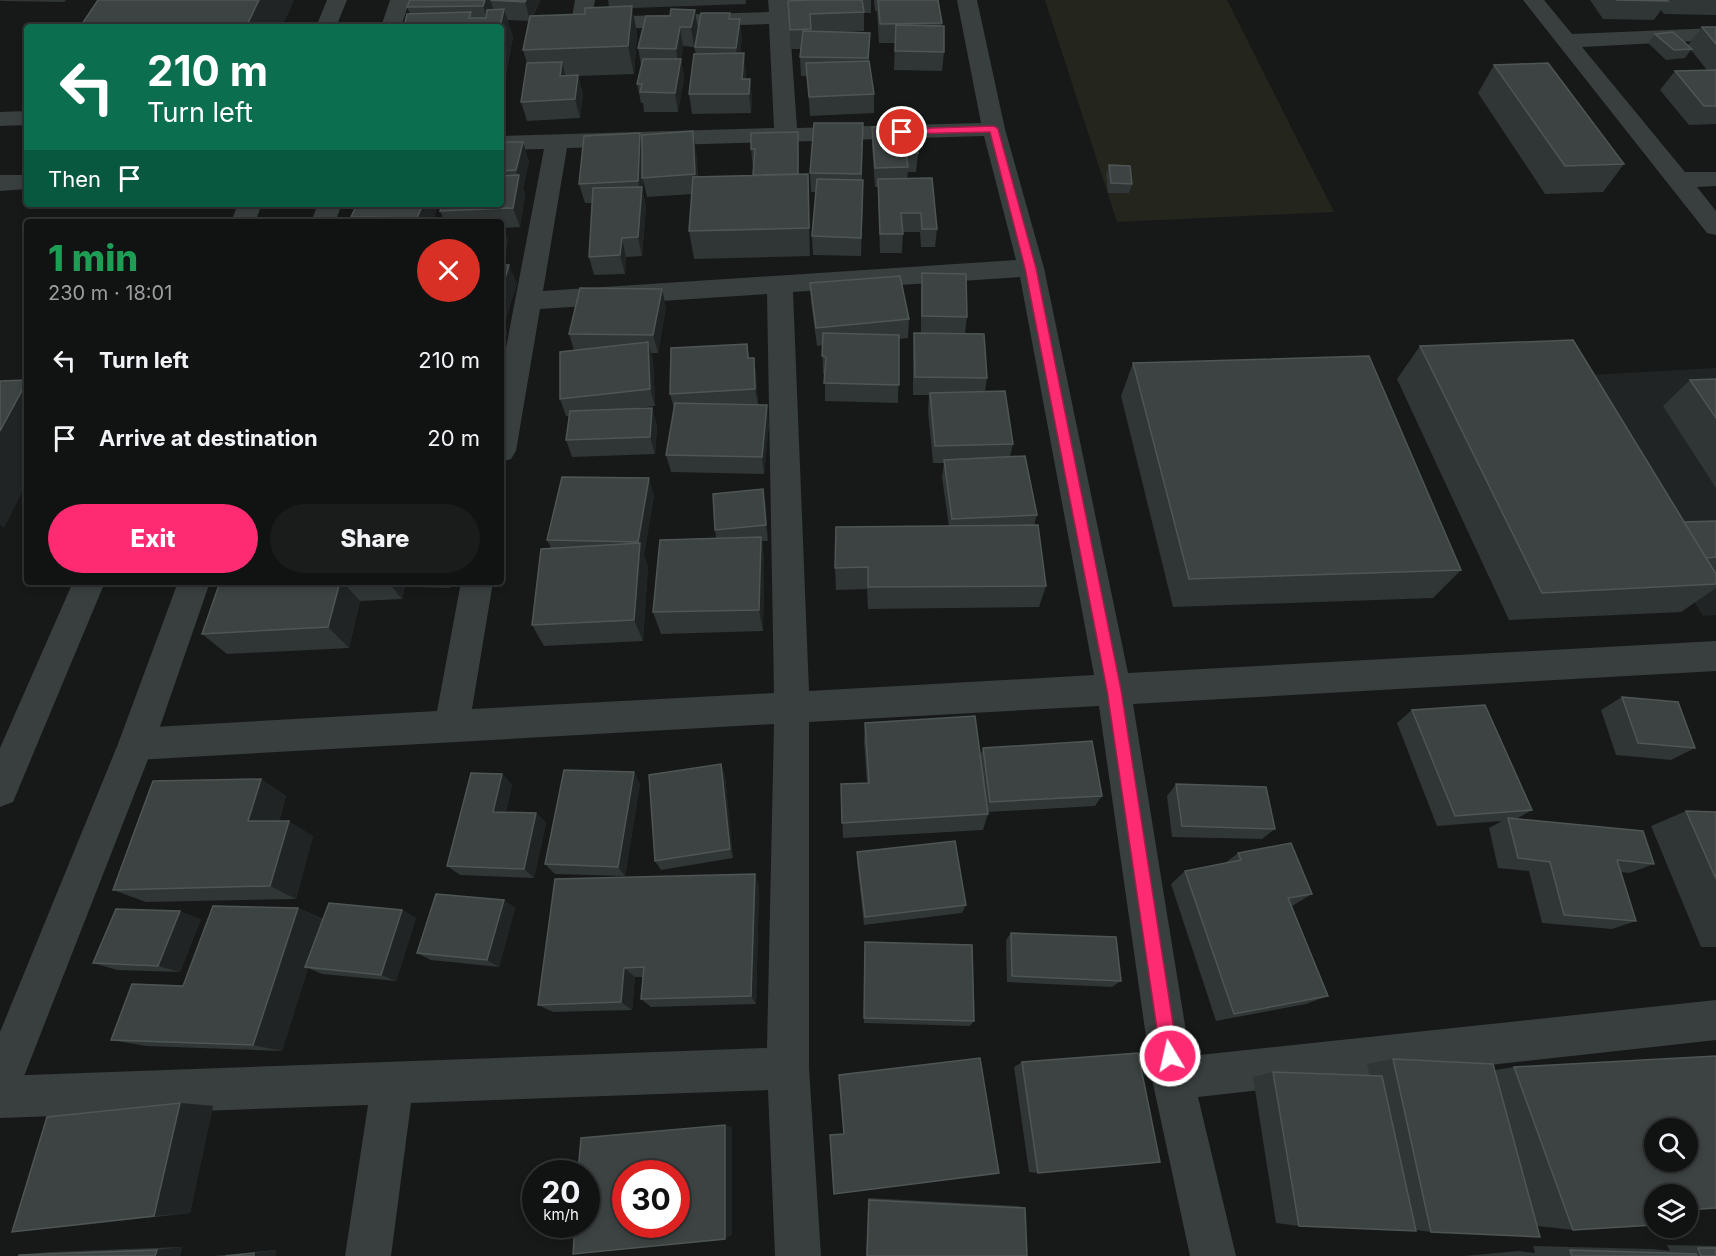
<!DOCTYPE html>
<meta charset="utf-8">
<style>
:root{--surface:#111313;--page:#1a1c1c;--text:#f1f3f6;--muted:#9c9ea0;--line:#303233;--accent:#fe2b72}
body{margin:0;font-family:Inter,sans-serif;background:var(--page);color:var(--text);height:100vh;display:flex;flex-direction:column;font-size:22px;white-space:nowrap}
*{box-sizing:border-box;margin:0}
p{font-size:20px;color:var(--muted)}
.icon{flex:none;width:33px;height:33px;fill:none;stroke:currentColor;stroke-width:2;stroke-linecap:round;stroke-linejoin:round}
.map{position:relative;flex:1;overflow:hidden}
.side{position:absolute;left:24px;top:219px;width:480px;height:366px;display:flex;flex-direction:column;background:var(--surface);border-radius:6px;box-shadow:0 3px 9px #0003,0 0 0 2px var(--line)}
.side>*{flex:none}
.hud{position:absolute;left:24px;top:24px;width:480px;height:183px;border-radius:6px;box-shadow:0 3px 9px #0003,0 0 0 2px var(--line);background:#0b6e4f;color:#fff;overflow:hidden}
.buttons{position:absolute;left:1644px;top:1118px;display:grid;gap:12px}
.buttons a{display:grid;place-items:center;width:54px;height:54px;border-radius:50%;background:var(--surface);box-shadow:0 3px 9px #0003,0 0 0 2px var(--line);font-size:30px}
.speed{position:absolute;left:522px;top:1160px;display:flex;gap:12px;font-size:30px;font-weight:700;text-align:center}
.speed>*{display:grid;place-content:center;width:78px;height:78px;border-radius:50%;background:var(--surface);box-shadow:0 3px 9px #0003,0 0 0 2px var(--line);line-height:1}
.speed small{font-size:15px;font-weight:400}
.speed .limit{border:9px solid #d22;background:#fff;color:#111}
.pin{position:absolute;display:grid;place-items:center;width:51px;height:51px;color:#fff;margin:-26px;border:3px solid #fff;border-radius:50%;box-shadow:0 2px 6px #0007}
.me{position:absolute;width:66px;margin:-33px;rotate:351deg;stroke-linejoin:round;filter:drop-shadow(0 0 4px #0008)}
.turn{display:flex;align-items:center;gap:21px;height:126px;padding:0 24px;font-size:27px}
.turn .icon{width:78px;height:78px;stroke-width:2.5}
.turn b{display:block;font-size:42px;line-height:51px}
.then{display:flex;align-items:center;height:57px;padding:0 24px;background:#0003;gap:12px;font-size:22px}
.round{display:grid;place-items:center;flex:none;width:63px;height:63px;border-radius:32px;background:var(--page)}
.head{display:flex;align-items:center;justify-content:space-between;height:102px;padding:0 24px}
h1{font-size:36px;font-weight:800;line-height:45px;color:#1e9e55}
.cta{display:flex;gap:12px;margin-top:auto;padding:12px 24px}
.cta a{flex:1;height:69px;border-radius:36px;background:var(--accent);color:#fff;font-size:24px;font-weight:800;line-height:69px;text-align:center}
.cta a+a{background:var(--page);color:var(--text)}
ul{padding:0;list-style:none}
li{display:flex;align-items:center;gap:18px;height:78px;padding:0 24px}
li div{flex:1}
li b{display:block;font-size:22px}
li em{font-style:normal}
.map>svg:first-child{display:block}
</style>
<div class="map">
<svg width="1716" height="1256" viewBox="0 0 1716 1256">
<rect width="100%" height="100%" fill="#171919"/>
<path fill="#202424" d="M1716 368V615L1703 616 1556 377Z"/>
<path fill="#24251d" d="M1045 0H1227L1334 212 1117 222Z"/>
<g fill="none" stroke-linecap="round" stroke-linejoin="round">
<path fill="#383f3e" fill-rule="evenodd" d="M575 0H595L592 17 769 12 768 0H788L797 128 981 123 957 0H977L1005 129 1044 268 1128 673 1716 641V671L1133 704 1190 1056 1716 1000V1040L1198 1097 1236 1256H1190L1152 1079 1099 706 809 722V1068L821 1256H775L768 1090 411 1103 391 1256H345L368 1105 0 1118V1076L767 1048 774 724 136 760 123 756 118 744 123 732 136 728 437 711 461 582H493L472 709 774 693 767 294 540 309 516 451 511 459 501 462V374L544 149 501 150V136L774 128 769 24 581 30 574 28 571 24ZM984 136 1016 260 543 291 567 148ZM1020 277 1094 675 809 691 793 292Z
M1523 0H1544L1572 34 1716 28V40L1582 47 1685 172H1716V186L1697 187 1716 211V235L1707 233Z"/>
<path fill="#383f3e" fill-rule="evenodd" d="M327 0H347L336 27H316Z
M390 0H410L401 27H381Z
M27 111V125L0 126V112Z
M0 175H27V189L0 191Z
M238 204H262L255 222H231Z
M318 204H342L335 222H311Z
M73 582H105L13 802 0 807V748Z
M178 582H210L154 744 21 1084 15 1099 0 1105V1032L118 744Z"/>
</g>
<path fill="#303535" d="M0 0H66L64 2 1 1Z
M410 0 540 1 533 16 585 14 609 7 608 0H746V4L632 8 637 34 634 74 578 76 583 94 580 118 527 121 521 102 527 63 523 50 529 21 507 20 513 37 506 74H503L506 83 501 103V27L410 14 407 7Z
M807 0H871V13H864V31L837 32 870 33 869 62 874 94V113L810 116 807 76H801L800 57 801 49H791L788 1Z
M874 0H938L942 23 944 52 942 71 894 70 895 43H879L877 11H875Z
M1590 0H1716V15L1664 14 1661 10 1654 20 1603 19Z
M646 16 698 28 730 19 742 38 740 53 746 72V79H750L752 98 751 113 692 114 689 94 696 54 694 47 683 46 681 59 684 78 678 112H644L643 103H641L637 84 641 65 638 48Z
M1702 27H1716V124L1689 125 1660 90 1675 71 1707 70 1691 50 1685 58 1666 60 1648 43 1655 34 1688 45Z
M1494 65 1624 164 1603 192 1545 194 1478 93Z
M863 123 862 179 863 199 861 256 813 255 812 236 816 192H811L810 173Z
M872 127 918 153 916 172H908L907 178 937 229 935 247H921L920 232H903L902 253H880L878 187H875L872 146Z
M501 142 529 161 523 188 525 194 520 227 503 228 508 240 503 265 517 283 504 325 507 332 501 359V222H445L440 211 501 204Z
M642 144 696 150 698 177 754 176V168H753L751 149 799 152V174H808L810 256 694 259 689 231 692 194 647 197 643 180 642 189 646 206 642 256 626 257 625 274 594 275 589 257 592 203H585L579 184Z
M1109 165 1132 184 1129 193H1108L1106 175Z
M357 204H439L432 222H354L351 217Z
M922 273 967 317 965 333 987 378 985 392 1013 444 1010 457 1037 515 1034 525 1046 586 1039 607 868 609 867 589 836 590 835 568 949 526 942 477 944 463H933L928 411 929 395H913V351L914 333H921V291Z
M810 283 909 319 908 338 899 339 898 403 825 401V374H823L822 345 817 346 811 302Z
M666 307 658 353H651L653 360 655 406 630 409 652 408 657 426 655 454 572 457 566 440 569 416H566L560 399 574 350 569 334Z
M747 344 749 358H754L756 376 758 405 769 423 764 474 671 472 666 455 674 409 670 394Z
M1420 346 1684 522 1716 521V572H1715L1716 574V588L1681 612 1509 620 1397 379Z
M1133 363 1461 570 1433 598 1173 607 1121 396Z
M1716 379V488L1663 406 1690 380Z
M763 489 768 541H762L764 560 763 631 661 634 653 612 716 538 715 530Z
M654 495 644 555 648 566 643 641 544 646 532 625 551 548 547 540Z
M220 582H452L450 588 410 587 406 582 402 599 360 601 349 648 227 654 202 634Z
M1622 697 1695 748 1671 760 1616 755 1601 710Z
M1412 710 1532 810 1516 819 1654 864 1630 873 1620 872 1636 921 1612 929 1542 923 1529 871 1498 868 1489 828 1502 821 1437 826 1397 723Z
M865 723 980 756 983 748 1102 796 1095 806 988 812V814L983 830 843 838 841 784 867 783 864 741Z
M721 764 725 776 733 858 661 870 655 861Z
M502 774 512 785 506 812 536 813 546 823 534 878 460 875 447 866Z
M261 779 286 796 279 821 313 836 296 899 146 902 113 890Z
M640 784 625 876 555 874 545 864Z
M1176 784 1275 829 1262 839 1172 837 1167 796Z
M1686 811 1716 812V947H1701L1651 826Z
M857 852 966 905 962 913 864 925 857 862Z
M1238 853 1312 894 1292 906 1328 996 1306 1004 1216 1021 1171 884 1185 871 1225 863Z
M755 874 759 887 756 1004 651 1007 641 999 643 977H635L632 1010 553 1012 538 1005Z
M504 900 515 908 499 967 431 960 417 953Z
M298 908 323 919 402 910 416 918 396 981 322 974 308 968 282 1051 146 1046 111 1040 183 986Z
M201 919 180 972 117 970 93 963Z
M1011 933 1121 981 1112 987 1007 982 1006 940Z
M865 942 974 1021 970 1026 864 1023Z
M1393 1059 1495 1070 1514 1067 1688 1194 1573 1230 1537 1226 1431 1232 1416 1230 1299 1226 1276 1223 1253 1077 1273 1072 1370 1076 1367 1064Z
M1022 1062 1038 1173 1029 1172 1014 1067Z
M180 1103 213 1106 190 1213 56 1228 12 1232Z
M868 1198 1017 1206 1025 1208 1027 1256H866Z
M1667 1245 1716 1246V1256H1464L1519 1251 1535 1253 1533 1246 1652 1249 1670 1251Z
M182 1247 180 1256 19 1255 49 1252Z
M276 1250 275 1256H213Z"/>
<path fill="#212424" d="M259 0H294V1L282 27H246Z
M485 0H496H490L494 10 489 25 483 6Z
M526 0H540V1L530 21 525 2Z
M632 6 637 34 634 74 628 46Z
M504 9 513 37 506 74 501 60 500 27Z
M695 10 698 29 694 47 691 27Z
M740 19 742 38 738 67 736 48Z
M680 27 683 46 679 68 676 49Z
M744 53 746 72 745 94 742 79Z
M681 59 684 78 678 112 675 93Z
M562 62 567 81 560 76Z
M501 68 506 83 501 103Z
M578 75 583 94 580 118 575 99Z
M750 79 752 98 751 113 749 94Z
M693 131 696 150 698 193 695 174Z
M798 132 799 152V193L798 174Z
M640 133 644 152 642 189 646 206 642 256 638 237 641 197 638 181Z
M523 142 529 161 523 188 525 194 520 227 513 208 518 177 516 170Z
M808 174 809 202 810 256 809 228Z
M863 180V199L861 256V238Z
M423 204H439L432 222H419L417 218Z
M501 222 508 240 501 271Z
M622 238 626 257 625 274 620 255Z
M509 265 517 283 504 325 507 332 501 359V292Z
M662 289 666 307 658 353 653 335Z
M648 342 653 360 655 406 650 389Z
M754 358 756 376 758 406 755 389Z
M27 381V483L4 528 0 525V431Z
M767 405 769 423 764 474 762 457Z
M652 408 657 426 655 454 650 437Z
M649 478 654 495 644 555 648 566 643 641 634 620 640 546 638 542Z
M763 489 766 505 768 541 766 525Z
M761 537 764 560 763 631 759 610Z
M340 582H343L360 601 349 648 328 627Z
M388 582H406L402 599Z
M446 582H452L450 588Z
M721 764 725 776 733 858 730 849Z
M634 772 640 784 625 876 618 867Z
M502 774 512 785 504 822 493 812Z
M261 779 286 796 274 836 248 821Z
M536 813 546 823 534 878 524 869Z
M289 821 313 836 296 899 270 886Z
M755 874 759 887 756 1004 751 996Z
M504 900 515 908 499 967 487 960Z
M298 908 323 920 305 967 308 968 282 1051 253 1045Z
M402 910 416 918 396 981 381 975Z
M180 911 201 919 180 972 158 966Z
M624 968 635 977 632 1010 621 1002Z
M180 1103 213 1106 190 1213 154 1216Z
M725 1125 732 1127V1235L725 1239Z
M182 1247 180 1256H155L157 1250Z
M276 1250 275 1256H254V1253Z"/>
<path fill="#3d4342" stroke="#4e5654" stroke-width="1.5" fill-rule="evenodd" d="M98 0H259L246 27H80Z
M410 0H485L483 6 407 7Z
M490 0H526L525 2Z
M807 0H862L864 12 810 14 811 29 790 30 788 1Z
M878 0H938L942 23 880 24Z
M1616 0H1667L1668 1Z
M632 6 628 46 523 50 530 16 585 14V8Z
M504 9 500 27H404L407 14 471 12 469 18H486L487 10Z
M671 9 695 10 691 27H680L676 49 638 48 646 16H670Z
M701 13H730L729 19H740L736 48 695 47Z
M896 25 944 26V52L895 51Z
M1702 27H1716V44Z
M803 31 870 33 868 58 800 57Z
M1673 32 1692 49 1674 50 1655 34Z
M744 53 742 79H750L749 94H689L694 54Z
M643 59H681L675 93 640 92 642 84H637Z
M869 61 874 94 809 97 806 63Z
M562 62 560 76 578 75 575 99 521 102 527 63Z
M1548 63 1624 164 1565 166 1494 65Z
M1716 70V106H1704L1675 71Z
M814 123H863L861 174 810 173Z
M915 126 918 153H906L908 167 875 168 872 127Z
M693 131 695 174 642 178V135Z
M798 132V174L753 175 755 149H751V133Z
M640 133 638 181 579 184 584 136Z
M501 142H523L516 170 501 171Z
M1109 165 1130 166 1132 184 1111 183Z
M808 174 809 228 689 231 693 177Z
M519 175 513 208 440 211 442 204H501V176Z
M932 178 937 229H922L921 213H901L903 234H880L878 179Z
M817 179 863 180 861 238 812 236Z
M642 187 638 237 622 238 620 255 589 257 593 188Z
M357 204H423L417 218 351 217Z
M501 265H509L501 292Z
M922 273 966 274 967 317 922 316Z
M900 276 909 319 816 328 810 283Z
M580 288 662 289 653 335 569 334Z
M823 333 899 335V385L824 383 826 357 822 356Z
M914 333 984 334 987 378 915 377Z
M1573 340 1716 574V584L1542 593 1420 346Z
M648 342 650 389 560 399V352Z
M747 344 748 358H754L755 389 670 394 671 348Z
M1369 356 1461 570 1189 579 1133 363Z
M1716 379V418L1690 380Z
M27 380V381L0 431V381Z
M1005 391 1013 444 935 446 930 393Z
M675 403 767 405 762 457 666 455Z
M652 408 650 437 566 440 570 411Z
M1025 456 1037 515 952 519 944 460Z
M562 477 649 478 638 542 547 540Z
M763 489 766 525 715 530 713 494Z
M1716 521V557L1706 558 1684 522Z
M1038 525 1046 586 868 587V567L835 568 836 527Z
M761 537 759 610 653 612 660 540Z
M640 543 634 620 532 625 541 549Z
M220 582H340L328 627 202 634Z
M1622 697 1678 702 1695 748 1638 743Z
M1485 705 1532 810 1455 816 1412 710Z
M975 716 988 814 842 823 841 784 869 783 865 723Z
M1092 741 1102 796 990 802 983 748Z
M721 764 730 849 655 861 649 775Z
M564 770 634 772 618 867 545 864Z
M471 773 502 774 493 812 536 813 524 869 447 866Z
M261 779 248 821H289L270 886 113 890 153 781Z
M1176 784 1266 787 1275 829 1182 826Z
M1686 811 1716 812V879Z
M1508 818 1643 831 1654 864 1617 860 1636 921 1564 915 1550 862 1518 858Z
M955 841 966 905 865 917 857 852Z
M1291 843 1312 894 1288 898 1328 996 1234 1014 1185 871 1241 860 1238 853Z
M755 874 751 996 641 999 644 967 624 968 621 1002 538 1005 555 879Z
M436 894 504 900 487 960 417 953Z
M329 903 402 910 381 975 305 967Z
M213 906 298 908 253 1045 111 1040 132 984 183 986Z
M116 909 180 911 158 966 93 963Z
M1011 933 1116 937 1121 981 1012 976Z
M865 942 972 945 974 1021 864 1018Z
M1138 1053 1160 1162 1038 1173 1022 1062Z
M1716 1056V1208L1688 1210V1194H1654V1225L1573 1230 1514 1067ZM1654 1128H1688V1161H1654Z
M980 1058 999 1173 834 1194 830 1135 844 1134 839 1075Z
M1393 1059 1493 1064 1540 1237 1431 1232Z
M1273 1072 1382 1076 1416 1231 1299 1226Z
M180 1103 154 1216 12 1232 47 1117Z
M725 1125V1239L573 1254 575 1224H586V1173H578L581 1138ZM626 1173H676V1224H626Z
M869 1200 1025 1208 1027 1256H867Z
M1698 1248H1716V1256H1701Z
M157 1250 155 1256H19V1255Z
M1570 1250 1696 1254 1697 1256H1572Z
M254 1253V1256H225Z"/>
<path fill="#fe2b72" stroke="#a51c4a" stroke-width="1.5" d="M994 126 998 129 1036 268 1121 690 1178 1056 1176 1062 1170 1065 1164 1062 1161 1056 1107 690 1025 268 990 132 902 134 897 132 902 129Z"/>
</svg>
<div class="buttons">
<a><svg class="icon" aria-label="search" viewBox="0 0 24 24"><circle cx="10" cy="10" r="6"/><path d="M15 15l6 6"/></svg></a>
<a><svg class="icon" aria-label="layers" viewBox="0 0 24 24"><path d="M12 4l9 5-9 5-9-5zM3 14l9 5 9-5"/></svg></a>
</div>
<div class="speed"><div>20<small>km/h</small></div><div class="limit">30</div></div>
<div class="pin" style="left:902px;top:132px;background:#d93025"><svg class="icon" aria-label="arrive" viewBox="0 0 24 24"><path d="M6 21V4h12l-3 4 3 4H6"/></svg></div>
<svg class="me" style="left:1170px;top:1056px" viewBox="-20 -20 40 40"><circle r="17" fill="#fe2b72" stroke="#fff" stroke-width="3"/><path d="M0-11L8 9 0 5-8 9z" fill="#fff"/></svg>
<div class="hud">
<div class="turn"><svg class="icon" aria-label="left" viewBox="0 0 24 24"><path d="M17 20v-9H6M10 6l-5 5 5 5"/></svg><div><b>210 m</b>Turn left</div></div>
<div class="then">Then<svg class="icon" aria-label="arrive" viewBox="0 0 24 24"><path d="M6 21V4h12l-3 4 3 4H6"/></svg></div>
</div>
<section class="side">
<div class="head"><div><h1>1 min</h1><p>230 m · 18:01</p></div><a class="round" style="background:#d93025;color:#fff"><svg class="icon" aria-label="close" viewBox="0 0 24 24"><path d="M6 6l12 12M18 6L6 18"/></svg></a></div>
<ul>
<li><svg class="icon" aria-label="left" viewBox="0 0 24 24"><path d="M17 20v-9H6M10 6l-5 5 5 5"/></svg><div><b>Turn left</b></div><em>210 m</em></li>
<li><svg class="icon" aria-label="arrive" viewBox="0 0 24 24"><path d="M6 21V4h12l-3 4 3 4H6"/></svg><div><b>Arrive at destination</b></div><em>20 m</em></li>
</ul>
<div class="cta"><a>Exit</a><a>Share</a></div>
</section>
</div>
